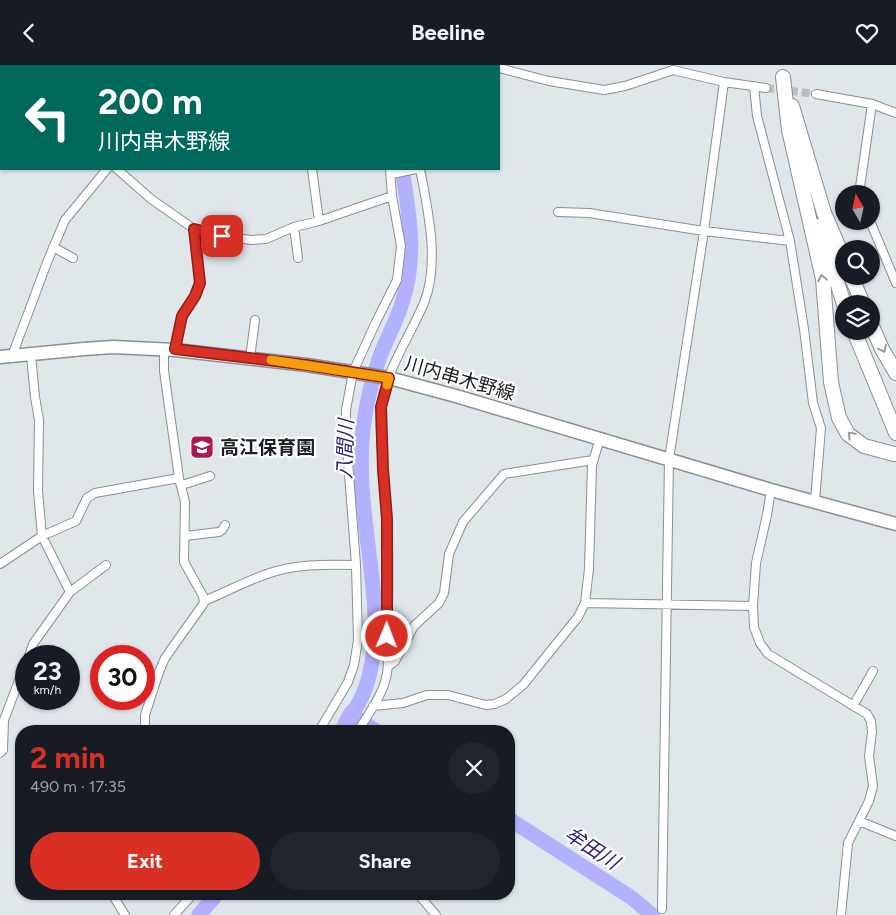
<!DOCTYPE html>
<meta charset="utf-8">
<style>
:root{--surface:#171b24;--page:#20242c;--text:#f1f3f6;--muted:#9ea1a6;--accent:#d93025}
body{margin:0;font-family:Figtree,"Noto Sans JP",sans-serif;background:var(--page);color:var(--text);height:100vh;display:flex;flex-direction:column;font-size:19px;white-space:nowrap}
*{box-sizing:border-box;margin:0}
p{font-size:16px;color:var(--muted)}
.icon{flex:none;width:28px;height:28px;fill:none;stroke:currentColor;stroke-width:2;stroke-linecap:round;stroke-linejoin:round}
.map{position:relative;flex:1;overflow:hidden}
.side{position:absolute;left:15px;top:660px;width:500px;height:175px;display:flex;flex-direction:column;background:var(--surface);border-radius:20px;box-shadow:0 1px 4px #0004}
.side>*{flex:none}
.hud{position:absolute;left:0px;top:0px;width:500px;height:105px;box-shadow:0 1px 4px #0004;background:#00695c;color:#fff;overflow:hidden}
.needle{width:32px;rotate:351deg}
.controls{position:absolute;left:835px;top:120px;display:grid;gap:10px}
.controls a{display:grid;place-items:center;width:45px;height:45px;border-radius:50%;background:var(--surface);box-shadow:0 1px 4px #0004;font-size:25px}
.speed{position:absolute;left:15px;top:580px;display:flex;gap:10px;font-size:25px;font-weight:700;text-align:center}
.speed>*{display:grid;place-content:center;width:65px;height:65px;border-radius:50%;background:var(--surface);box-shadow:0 1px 4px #0004;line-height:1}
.speed small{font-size:12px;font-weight:400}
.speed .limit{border:8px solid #d22;background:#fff;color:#111}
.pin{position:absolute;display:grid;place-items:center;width:42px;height:42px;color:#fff;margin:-21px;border-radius:10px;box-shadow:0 2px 8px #0006}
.me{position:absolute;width:55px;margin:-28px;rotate:1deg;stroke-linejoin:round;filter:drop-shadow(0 0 4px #0008)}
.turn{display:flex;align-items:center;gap:18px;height:105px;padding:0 15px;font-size:22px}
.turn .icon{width:65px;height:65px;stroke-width:2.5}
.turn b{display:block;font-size:35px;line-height:42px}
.round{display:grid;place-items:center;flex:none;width:52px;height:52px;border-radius:26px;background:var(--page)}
.summary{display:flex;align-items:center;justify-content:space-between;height:85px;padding:0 15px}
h1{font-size:30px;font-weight:700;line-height:38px;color:var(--accent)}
.primary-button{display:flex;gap:10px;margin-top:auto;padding:10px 15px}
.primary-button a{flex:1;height:58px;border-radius:30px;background:var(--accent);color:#fff;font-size:20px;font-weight:700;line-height:58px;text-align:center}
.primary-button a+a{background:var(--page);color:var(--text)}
header{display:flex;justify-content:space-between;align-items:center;height:65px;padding:0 15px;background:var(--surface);font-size:22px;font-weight:700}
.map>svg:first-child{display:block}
</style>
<header><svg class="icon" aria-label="back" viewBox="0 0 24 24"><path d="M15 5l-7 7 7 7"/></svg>Beeline<svg class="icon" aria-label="heart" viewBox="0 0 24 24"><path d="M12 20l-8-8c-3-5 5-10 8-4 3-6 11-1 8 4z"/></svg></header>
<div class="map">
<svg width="896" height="850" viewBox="0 0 896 850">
<rect width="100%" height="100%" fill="#e0e7ea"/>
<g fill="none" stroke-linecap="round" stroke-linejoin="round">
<path stroke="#b1b1fe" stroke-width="15" d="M414 1 415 0
M351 649 376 666
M342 666C344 661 347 655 350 649 352 646 356 644 357 641 364 629 369 614 371 602 379 567 374 531 370 496 365 453 358 408 363 364 366 341 371 317 379 294 386 274 397 256 403 235 417 191 409 147 402 104
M509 754 632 833 652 850
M199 850 217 829"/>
<path stroke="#b9bfc1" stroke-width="8" stroke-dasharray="8 4" stroke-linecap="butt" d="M766 23 816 29"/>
<g stroke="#898f92" stroke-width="10">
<path id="street" d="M486 0 492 1
M6 1V0
M61 1 66 0
M184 1 185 0
M310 1V0
M401 1 402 0
M442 1 443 0
M499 3 549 16 604 25 625 21 673 5 724 17 766 23
M0 13 1 12
M754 21 757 51 790 176 804 264 813 338 821 363 815 436
M816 29 872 39 896 48
M0 35 1 33
M117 104 151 134 194 164 222 171 251 175 266 174 294 162 319 156 392 131
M312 104 319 156
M392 109 416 104
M859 129 872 39
M558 147 589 148 704 166 790 176
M870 156 896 218
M294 162 298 193
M53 182 73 193
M175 285 182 251 195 231 200 218 194 164
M12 291 48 195 65 155 107 104
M250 293 255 255
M182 420 210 411
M771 425 767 450 756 498 753 541 754 562 760 578 768 589 867 649 871 656 872 667 869 691 873 721 869 736 848 778 841 850
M185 471 219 467 222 465 225 460
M0 499 42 471 76 456 87 433 95 428 179 413
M70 527 106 500
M204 536C224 528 244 517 264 510 293 499 325 499 356 500
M585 538 753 541
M29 591 33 579 70 527 42 471 38 426 39 355 35 332 31 290
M389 601 395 596 414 561 439 538 444 528 449 489 463 457 504 409 593 395
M373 641 403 638 427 630H448L486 640 495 639 506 634 523 620 578 552 585 538 589 504 592 400 600 373
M853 641 873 606
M145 666V650L159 607 165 593 204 538 203 531 184 497 185 437 179 413 164 306V284
M319 666 348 617 354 600 358 575 356 500 346 370V345L353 307 376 257 397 215 401 181 392 131 390 104
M358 666C372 643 392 619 387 590 388 544 390 499 387 453 385 418 379 378 381 343 383 311 411 269 424 238 440 198 428 145 420 104
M0 688 3 685 4 655 26 597
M859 756 896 771
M112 829 125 850
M418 829 436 850
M662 844 669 394 704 166 724 17
M174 850 193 829"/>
</g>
<g stroke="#898f92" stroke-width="15">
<path id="primary" d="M0 292 84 284 113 282 175 285 307 300 389 313 456 331 771 425 896 459"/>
</g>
<g stroke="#898f92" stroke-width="16">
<path id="highway" d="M783 12 789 65 823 214 831 317 839 353 848 369 864 381 894 389
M792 41 824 148 844 194
M819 161 844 239
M851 211 863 239
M871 259 882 284 896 308
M854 266 896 368"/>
</g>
<use href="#street" stroke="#fff" stroke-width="8"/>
<use href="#primary" stroke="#fff" stroke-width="12"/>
<use href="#highway" stroke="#fff" stroke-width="14"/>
</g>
<defs><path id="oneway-chevron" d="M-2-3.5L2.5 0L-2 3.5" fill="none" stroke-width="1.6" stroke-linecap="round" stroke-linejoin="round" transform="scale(1.25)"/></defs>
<g stroke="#999a9a">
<use href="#oneway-chevron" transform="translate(822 213) rotate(-101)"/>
<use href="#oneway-chevron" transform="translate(883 284) rotate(64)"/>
<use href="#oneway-chevron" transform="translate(851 370) rotate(-134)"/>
</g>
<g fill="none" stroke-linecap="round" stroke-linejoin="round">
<g stroke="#8d1f18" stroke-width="12">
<path id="route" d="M222 171 194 164 200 218 195 231 182 251 175 284 307 300 389 313 381 342 383 404 387 454V571"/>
</g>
<use href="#route" stroke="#d93025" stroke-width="9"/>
<path stroke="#f59e0b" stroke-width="9" d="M271 295 389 313 387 320"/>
</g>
<defs>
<g id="school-square" transform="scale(1.25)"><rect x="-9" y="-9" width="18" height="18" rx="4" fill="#ac1a4e" stroke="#fff"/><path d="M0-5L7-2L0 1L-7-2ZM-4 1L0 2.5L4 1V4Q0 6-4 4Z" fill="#fff"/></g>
</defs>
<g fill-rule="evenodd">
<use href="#school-square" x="202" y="382"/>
</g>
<g text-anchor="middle" stroke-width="4.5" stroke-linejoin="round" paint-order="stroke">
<g font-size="19" fill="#1c1e1f" stroke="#fff">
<text transform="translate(460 313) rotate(16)" y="7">川内串木野線</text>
</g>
<g font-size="19" font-weight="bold" fill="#1c1e1f" stroke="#fff" text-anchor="start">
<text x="220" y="389">高江保育園</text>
</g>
<g font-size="20" font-style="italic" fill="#2e1f75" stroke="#fff">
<text transform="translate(345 384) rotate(-88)" y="7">八間川</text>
<text transform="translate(592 783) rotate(33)" y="7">牟田川</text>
</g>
</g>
</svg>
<div class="controls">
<a><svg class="needle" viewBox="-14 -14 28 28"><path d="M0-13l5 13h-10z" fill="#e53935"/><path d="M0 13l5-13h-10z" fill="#9ea1a6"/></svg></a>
<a><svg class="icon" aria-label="search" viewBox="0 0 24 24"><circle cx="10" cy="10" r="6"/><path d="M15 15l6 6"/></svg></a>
<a><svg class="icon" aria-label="layers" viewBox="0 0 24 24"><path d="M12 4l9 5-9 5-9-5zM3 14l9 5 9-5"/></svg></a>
</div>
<div class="speed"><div>23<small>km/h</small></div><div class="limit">30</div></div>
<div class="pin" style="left:222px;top:171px;background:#d93025"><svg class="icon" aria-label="arrive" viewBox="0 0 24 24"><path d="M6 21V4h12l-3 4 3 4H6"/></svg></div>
<svg class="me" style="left:387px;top:571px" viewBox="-20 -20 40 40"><circle r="17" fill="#d93025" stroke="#fff" stroke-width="3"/><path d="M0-11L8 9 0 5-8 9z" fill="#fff"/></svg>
<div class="hud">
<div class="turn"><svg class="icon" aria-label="left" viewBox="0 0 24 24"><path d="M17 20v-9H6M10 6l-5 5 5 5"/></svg><div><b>200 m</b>川内串木野線</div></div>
</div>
<section class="side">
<div class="summary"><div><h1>2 min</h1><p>490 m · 17:35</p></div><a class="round"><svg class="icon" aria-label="close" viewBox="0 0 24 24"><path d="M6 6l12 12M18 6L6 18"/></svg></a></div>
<div class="primary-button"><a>Exit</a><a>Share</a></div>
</section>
</div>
